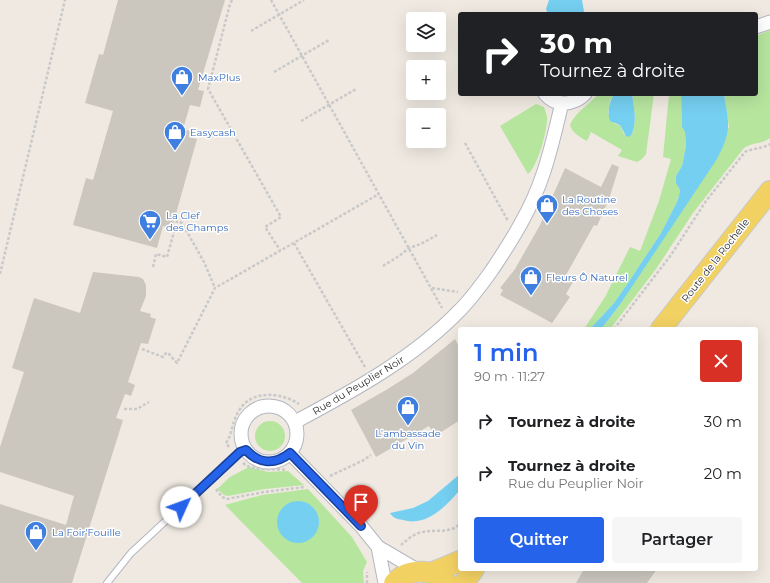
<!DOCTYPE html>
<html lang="fr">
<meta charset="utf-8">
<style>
:root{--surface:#fff;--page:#f6f6f6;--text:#202124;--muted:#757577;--accent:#2563eb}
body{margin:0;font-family:Montserrat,sans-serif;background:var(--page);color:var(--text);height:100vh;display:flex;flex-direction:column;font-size:15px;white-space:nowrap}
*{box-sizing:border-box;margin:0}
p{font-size:13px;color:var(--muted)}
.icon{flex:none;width:22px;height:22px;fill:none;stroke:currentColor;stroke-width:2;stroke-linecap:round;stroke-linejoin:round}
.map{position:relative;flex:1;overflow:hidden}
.details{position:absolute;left:458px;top:327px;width:300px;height:244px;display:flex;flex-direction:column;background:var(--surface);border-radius:4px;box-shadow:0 4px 16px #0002}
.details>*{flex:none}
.hud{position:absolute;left:458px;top:12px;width:300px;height:84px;border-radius:4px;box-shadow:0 4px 16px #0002;background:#202124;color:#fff;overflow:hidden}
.controls{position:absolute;left:406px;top:12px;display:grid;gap:8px}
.controls a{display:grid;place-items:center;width:40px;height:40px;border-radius:4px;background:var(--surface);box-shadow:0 4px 16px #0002;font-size:20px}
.pin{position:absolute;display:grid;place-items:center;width:34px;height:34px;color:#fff;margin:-41px -17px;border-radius:50% 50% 50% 0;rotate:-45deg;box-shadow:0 0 4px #0007}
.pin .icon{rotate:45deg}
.me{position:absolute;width:44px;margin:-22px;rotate:47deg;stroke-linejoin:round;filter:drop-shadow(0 0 3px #0008)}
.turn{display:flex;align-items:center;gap:14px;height:84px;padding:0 16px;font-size:18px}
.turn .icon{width:52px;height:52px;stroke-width:2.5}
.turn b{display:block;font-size:28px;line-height:34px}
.round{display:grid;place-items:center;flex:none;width:42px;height:42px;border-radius:4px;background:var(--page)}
.headline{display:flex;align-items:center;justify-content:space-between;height:68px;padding:0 16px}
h1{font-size:24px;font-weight:600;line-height:30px;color:var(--accent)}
.action{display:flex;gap:8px;margin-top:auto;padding:8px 16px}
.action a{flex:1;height:46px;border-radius:4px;background:var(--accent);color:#fff;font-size:16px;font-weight:600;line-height:46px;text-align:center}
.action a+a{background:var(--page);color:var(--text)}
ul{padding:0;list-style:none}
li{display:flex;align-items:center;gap:12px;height:52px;padding:0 16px}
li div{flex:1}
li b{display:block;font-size:15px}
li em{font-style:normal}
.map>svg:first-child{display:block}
</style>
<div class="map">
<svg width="770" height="583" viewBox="0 0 770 583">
<rect width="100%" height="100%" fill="#efe9e1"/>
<path fill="#b6e59e" d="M770 30V138C762 144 753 142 744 148L693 213 656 269 611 328 601 329 619 306 729 127 724 94H756V36Z
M598 94H614L610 101 608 113 615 124 620 125 624 134 630 137C638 125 634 108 632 94H654L646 154 642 159 637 162 618 156 622 150 591 132 587 141C580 137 572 133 570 125 576 111 589 105 598 94Z
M669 94H681L682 127 685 132 686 146 682 166 676 176V183L680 190 678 200 661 233 628 283 614 303 590 329H584L605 297 630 247 640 251 659 201 671 159 663 157Z
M536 104 544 107C545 110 546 113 547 116 548 129 538 166 528 174L500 126Z
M255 436a15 15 0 1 1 30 0a15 15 0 1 1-30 0Z
M249 467 268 472 288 471 304 485 265 489 228 496 224 495 217 489 230 477Z
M308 489 352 537 367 562 363 571 364 583H302L225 505 262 495Z"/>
<path fill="#75cff0" d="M549 0H582L584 11 583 14H548L546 9Z
M614 94H632C634 108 638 125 630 137L626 136 620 125 610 121C607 111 609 103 614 94Z
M681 94H724C729 125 732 130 717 159L619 306 601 329H590L614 303 628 283 661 233 678 200 680 190 676 183V176L682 166 686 146 685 132 682 127Z
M460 474V490C446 506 427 527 403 520 397 519 393 518 390 513L413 508 428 501Z
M277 522a21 21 0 1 1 42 0a21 21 0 1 1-42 0Z"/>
<path fill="#cbc7bf" d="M118 0H225L198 90 204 91 200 107 190 105 183 129 190 131 189 137 197 139 172 228 163 226 157 248 73 225 86 178 93 180 113 111 85 103 99 54 103 55Z
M612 164 619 167 609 199 597 226 594 225 566 275 574 280 566 294 570 297 552 323 500 295 503 290 500 288 515 269 540 225 565 168 601 187Z
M93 272 139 277 143 279 146 285V296L140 311 151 314 150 317 156 319 148 344 141 343 128 382 135 385 131 396 125 394 116 418 123 420 72 583H0V504L66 525 74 496 0 472V447L24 372 12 368 34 298 80 313Z
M455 339 460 349V420L435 436 429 426 376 457 351 410 386 390 413 373Z
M584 569H657L647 583H576Z"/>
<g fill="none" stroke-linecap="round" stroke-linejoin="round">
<g stroke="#b4b7c1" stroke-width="8">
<path id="lane" d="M107 583 131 553 240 452 246 450"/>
</g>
<g stroke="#b4b7c1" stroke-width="15">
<path id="street" d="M756 27 770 22
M545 94C556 107 574 105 585 94
M241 434a28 28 0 1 1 56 0a28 28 0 1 1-56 0Z
M295 422C353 391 414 358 460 310 472 298 482 284 492 270 512 240 532 208 543 174 551 151 556 127 562 103
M290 453 361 526 378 547 419 571
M378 547 385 583"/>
</g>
<g stroke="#c9c9c9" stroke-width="22">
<path id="primary" d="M661 329 770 191
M431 573 460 561
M394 583C409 567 433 569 447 583
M464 583 474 569"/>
</g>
<path stroke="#c9c9c9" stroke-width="2.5" stroke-dasharray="3 2" stroke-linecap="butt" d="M232 0 230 4 208 89 281 217 265 227 280 250
M271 0 442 308
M251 31 304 0
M274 72 329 40
M301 121 356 89
M465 143 508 221
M294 243 365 367
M383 266 399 256 409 248 421 244 437 235
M153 267 156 254 167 257 177 221 182 223 204 262 215 288
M0 274 65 0
M432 288 458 292
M614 329 671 255 706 201 745 152C753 148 762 149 770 144
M142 349 163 357 166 353H168L177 363 215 288 379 194
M124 409H137L149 402
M229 447 226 443C233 433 232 420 240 409 253 389 282 393 299 404
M243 463C253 472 274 468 286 470
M330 476 364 460 371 455
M216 489 222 497 227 499 264 492 304 487
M401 545C407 540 414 533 423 532 437 529 449 534 460 524
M367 583V572"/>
<use href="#lane" stroke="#fff" stroke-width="6"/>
<use href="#street" stroke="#fff" stroke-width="13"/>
<use href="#primary" stroke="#f2d163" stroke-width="20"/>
</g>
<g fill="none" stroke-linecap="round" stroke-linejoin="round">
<g stroke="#184099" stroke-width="10">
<path id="route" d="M181 507 240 452 246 450C259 464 275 465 290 453L361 526"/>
</g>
<use href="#route" stroke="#2563eb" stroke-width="7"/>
</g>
<defs>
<g id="shop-pin" transform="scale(1.15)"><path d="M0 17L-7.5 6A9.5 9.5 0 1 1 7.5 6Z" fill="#3f7fe0" stroke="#fff"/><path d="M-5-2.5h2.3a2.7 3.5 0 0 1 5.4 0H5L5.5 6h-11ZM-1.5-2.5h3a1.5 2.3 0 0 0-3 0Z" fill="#fff"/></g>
<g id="supermarket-pin" transform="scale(1.15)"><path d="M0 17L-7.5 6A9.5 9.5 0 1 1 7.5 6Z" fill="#3f7fe0" stroke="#fff"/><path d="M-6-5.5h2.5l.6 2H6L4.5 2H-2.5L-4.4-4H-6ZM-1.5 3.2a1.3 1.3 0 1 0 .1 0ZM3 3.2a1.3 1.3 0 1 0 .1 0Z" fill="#fff"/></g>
</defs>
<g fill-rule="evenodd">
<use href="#shop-pin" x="182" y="77"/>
<use href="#shop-pin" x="175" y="132"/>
<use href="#shop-pin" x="547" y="205"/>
<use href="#supermarket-pin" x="150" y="221"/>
<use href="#shop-pin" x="531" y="277"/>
<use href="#shop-pin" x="408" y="407"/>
<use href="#shop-pin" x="36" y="532"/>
</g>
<g text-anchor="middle" stroke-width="3" stroke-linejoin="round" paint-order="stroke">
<g font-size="10" fill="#366cbe" stroke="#fff" text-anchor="start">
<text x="198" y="81">MaxPlus</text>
<text x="190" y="136">Easycash</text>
<text x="562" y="203">La Routine<tspan x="562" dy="12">des Choses</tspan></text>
<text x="166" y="219">La Clef<tspan x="166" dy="12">des Champs</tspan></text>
<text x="546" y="281">Fleurs Ô Naturel</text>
<text x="408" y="437" text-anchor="middle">L'ambassade<tspan x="408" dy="12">du Vin</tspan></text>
<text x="52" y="536">La Foir'Fouille</text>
</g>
<g font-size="10" fill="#2e2e2e" stroke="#fff">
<text transform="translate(715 260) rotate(-52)" y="4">Route de la Rochelle</text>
<text transform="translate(358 385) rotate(-31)" y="4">Rue du Peuplier Noir</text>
</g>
</g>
</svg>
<div class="controls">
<a><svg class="icon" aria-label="layers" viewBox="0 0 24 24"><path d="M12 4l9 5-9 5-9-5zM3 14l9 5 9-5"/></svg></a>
<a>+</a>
<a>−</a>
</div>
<div class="pin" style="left:361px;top:526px;background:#d93025"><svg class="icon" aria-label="arrive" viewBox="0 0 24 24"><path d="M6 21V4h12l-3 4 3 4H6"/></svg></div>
<svg class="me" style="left:181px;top:507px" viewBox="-20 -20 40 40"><circle r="19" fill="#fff"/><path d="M0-13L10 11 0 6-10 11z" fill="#2563eb"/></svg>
<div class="hud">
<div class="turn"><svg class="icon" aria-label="right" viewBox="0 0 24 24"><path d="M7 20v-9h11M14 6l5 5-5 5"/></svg><div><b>30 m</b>Tournez à droite</div></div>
</div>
<section class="details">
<div class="headline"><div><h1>1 min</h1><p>90 m · 11:27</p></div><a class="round" style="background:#d93025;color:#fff"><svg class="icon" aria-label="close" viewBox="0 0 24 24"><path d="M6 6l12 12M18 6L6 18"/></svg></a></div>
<ul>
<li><svg class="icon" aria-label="right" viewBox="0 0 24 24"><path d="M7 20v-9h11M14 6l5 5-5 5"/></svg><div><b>Tournez à droite</b></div><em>30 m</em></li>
<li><svg class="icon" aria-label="right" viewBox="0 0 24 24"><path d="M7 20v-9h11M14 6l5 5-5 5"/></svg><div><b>Tournez à droite</b><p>Rue du Peuplier Noir</p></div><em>20 m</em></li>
</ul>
<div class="action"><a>Quitter</a><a>Partager</a></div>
</section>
</div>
